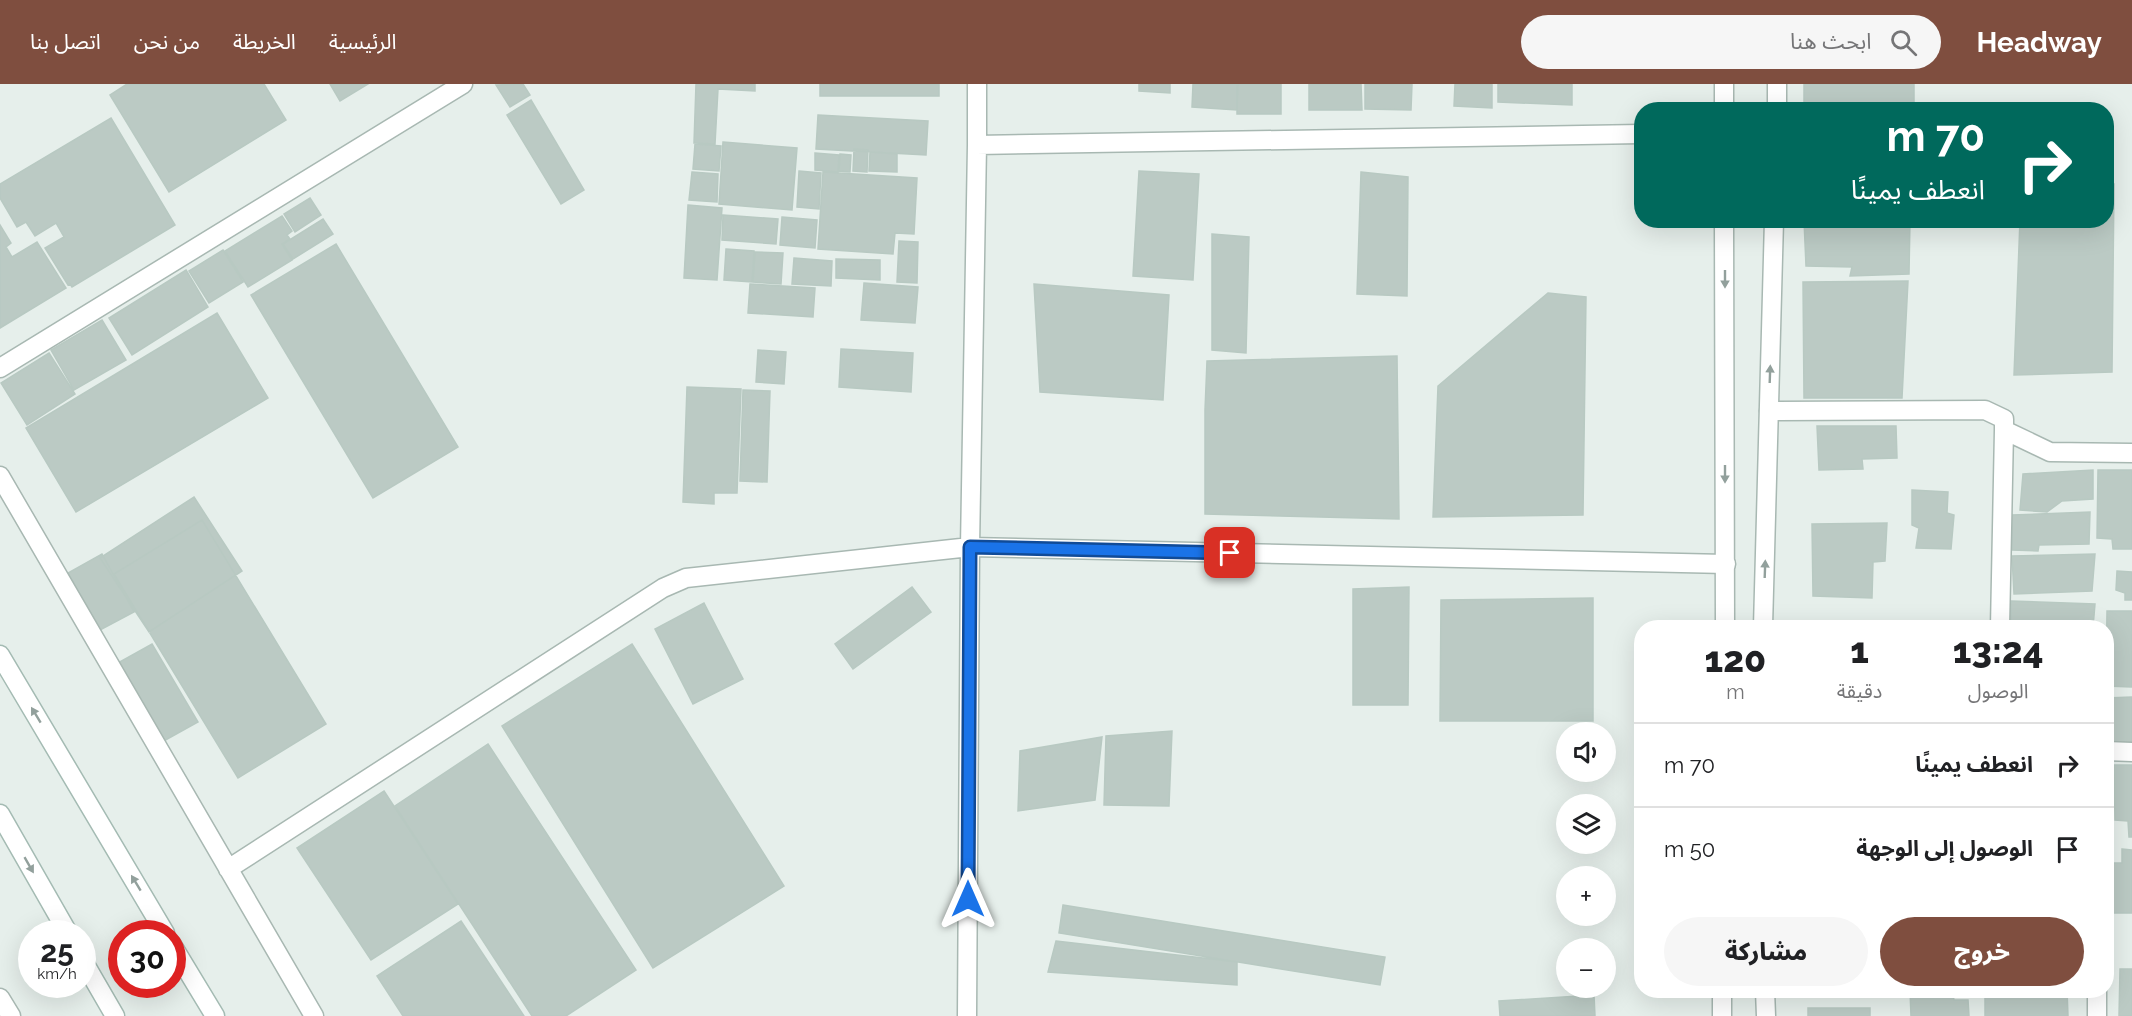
<!DOCTYPE html>
<html lang="ar">
<meta charset="utf-8">
<style>
:root{--surface:#fff;--page:#f6f6f6;--text:#202124;--muted:#757577;--line:#e0e0e0;--accent:#7f4e3f}
body{margin:0;font-family:Raleway,"Noto Sans Arabic",sans-serif;background:var(--page);color:var(--text);direction:rtl;height:100vh;display:flex;flex-direction:column;font-size:22px;white-space:nowrap}
*{box-sizing:border-box;margin:0}
p{font-size:20px;color:var(--muted)}
.icon{flex:none;width:33px;height:33px;fill:none;stroke:currentColor;stroke-width:2;stroke-linecap:round;stroke-linejoin:round}
.map{position:relative;flex:1;overflow:hidden;direction:ltr}
.sheet{position:absolute;left:1634px;top:536px;width:480px;height:378px;display:flex;flex-direction:column;background:var(--surface);border-radius:24px;box-shadow:0 6px 24px #0002;direction:rtl}
.sheet>*{flex:none}
.hud{position:absolute;left:1634px;top:18px;width:480px;height:126px;border-radius:24px;box-shadow:0 6px 24px #0002;direction:rtl;background:#00695c;color:#fff;overflow:hidden}
.controls{position:absolute;left:1556px;top:638px;display:grid;gap:12px}
.controls a{display:grid;place-items:center;width:60px;height:60px;border-radius:50%;background:var(--surface);box-shadow:0 6px 24px #0002;font-size:30px}
.speed{position:absolute;left:18px;top:836px;display:flex;gap:12px;font-size:30px;font-weight:700;text-align:center}
.speed>*{display:grid;place-content:center;width:78px;height:78px;border-radius:50%;background:var(--surface);box-shadow:0 6px 24px #0002;line-height:1}
.speed small{font-size:15px;font-weight:400}
.speed .limit{border:9px solid #d22;background:#fff;color:#111}
.pin{position:absolute;display:grid;place-items:center;width:51px;height:51px;color:#fff;margin:-26px;border-radius:12px;box-shadow:0 3px 9px #0006}
.me{position:absolute;width:66px;margin:-33px;rotate:0deg;stroke-linejoin:round;filter:drop-shadow(0 0 4px #0008)}
.turn{display:flex;align-items:center;gap:21px;height:126px;padding:0 30px;font-size:27px}
.turn .icon{width:78px;height:78px;stroke-width:2.5}
.turn b{display:block;font-size:42px;line-height:51px}
.eta{display:flex;justify-content:space-evenly;align-items:center;height:102px;text-align:center}
.eta b{font-size:36px;font-weight:800;line-height:42px}
.action{display:flex;gap:12px;margin-top:auto;padding:12px 30px}
.action a{flex:1;height:69px;border-radius:36px;background:var(--accent);color:#fff;font-size:24px;font-weight:800;line-height:69px;text-align:center}
.action a+a{background:var(--page);color:var(--text)}
ul{padding:0;list-style:none}
li{display:flex;align-items:center;gap:18px;height:84px;padding:0 30px;border-top:2px solid var(--line)}
li div{flex:1}
li b{display:block;font-size:22px}
li em{font-style:normal}
header{display:flex;align-items:center;gap:36px;box-sizing:border-box;height:84px;padding:0 30px;background:var(--accent);color:#fff}
header strong{font-size:28px}
nav{display:flex;gap:33px;margin-inline-start:auto;font-size:21px}
.search{width:420px;height:54px;background:var(--page);display:flex;align-items:center;gap:15px;box-sizing:border-box;padding:0 21px;border-radius:33px;color:var(--muted);font-size:22px}
.map>svg:first-child{display:block}
</style>
<header>
<strong>Headway</strong>
<div class="search"><svg class="icon" aria-label="search" viewBox="0 0 24 24"><circle cx="10" cy="10" r="6"/><path d="M15 15l6 6"/></svg>ابحث هنا</div>
<nav><a>الرئيسية</a><a>الخريطة</a><a>من نحن</a><a>اتصل بنا</a></nav>
</header>
<div class="map">
<svg width="2132" height="932" viewBox="0 0 2132 932">
<rect width="100%" height="100%" fill="#e6efeb"/>
<path fill="#bbcac4" stroke="#b8c9c2" stroke-width="1.5" d="M127 0H264L286 36 169 108 110 11Z
M330 0H368L340 17Z
M523 0 530 11 510 23 496 1Z
M696 0H755V7L718 5 715 60 694 59Z
M820 0H939V12H820Z
M1139 0H1170V9L1139 7Z
M1193 0H1238L1237 26 1192 23Z
M1237 0H1281V30H1237Z
M1309 0H1361L1362 26H1309Z
M1365 0H1412L1411 26 1365 25Z
M1455 0H1492V24L1454 22Z
M1498 0H1572V21L1498 18Z
M1804 0H1914V26H1804Z
M531 16 584 106 561 120 507 31Z
M818 31 928 37 926 71 816 65Z
M111 34 175 141 72 203 70 200 68 201 45 164 64 153 56 139 35 152 26 138 17 143 0 114V100Z
M723 58 797 64 792 126 719 120Z
M695 60 721 62 719 87 693 85Z
M854 65 868 66 867 88 853 87Z
M870 68 897 70V88L869 87Z
M815 69 839 71 838 88 815 86Z
M840 70 851 71 850 88 839 87Z
M799 87 821 89 819 125 797 123Z
M1139 87 1199 90 1193 196 1133 192Z
M692 88 718 90 717 118 689 116Z
M823 88 917 94 914 150 895 149 893 170 818 165Z
M1361 88 1408 93 1407 212 1357 210Z
M2106 100H2114L2112 288 2014 291 2020 136H2106Z
M310 114 321 131 295 148 284 130Z
M688 121 722 124 717 196 684 194Z
M723 131 778 135 776 160 722 156Z
M282 132 292 147 287 151 290 155 282 160 292 176 248 203 225 167Z
M782 133 817 136 815 164 780 161Z
M323 135 333 150 293 175 283 160Z
M1804 136H1910L1909 190 1850 192 1852 183 1806 182Z
M0 141 11 159 6 163 12 173 37 158 66 204 0 244Z
M1212 150 1249 153 1246 269 1212 266Z
M899 157 918 158 917 199 897 198Z
M336 160 458 363 373 414 251 211Z
M726 165 754 167 752 198 724 196Z
M223 166 243 198 209 219 189 187Z
M755 168 783 169 781 200 753 198Z
M794 174 832 177 831 202 792 200Z
M836 175 880 176V196L836 194Z
M186 186 208 223 132 271 109 234Z
M1908 197 1902 314H1804L1803 198Z
M864 199 918 203 915 239 861 236Z
M750 200 815 204 813 233 748 229Z
M1034 200 1169 211 1163 316 1040 308Z
M1548 209 1586 213 1583 431 1433 433 1438 302Z
M217 229 268 314 76 428 26 344Z
M102 236 126 276 74 306 51 266Z
M841 265 913 269 911 308 839 303Z
M758 266 786 268 784 300 756 298Z
M49 269 75 310 27 341 1 299Z
M1397 272 1399 435 1205 430V326L1207 277Z
M687 303 741 305 737 409H714V420L683 418Z
M743 306 770 307 767 398 740 397Z
M1817 342H1896L1897 374 1862 375 1863 385 1819 386Z
M2093 386V415L2062 417 2047 428 2020 426 2023 390Z
M2098 386H2132V465H2113L2112 455 2097 454Z
M1912 406 1948 408 1947 429 1954 431 1951 465 1916 464 1919 444 1912 441Z
M194 413 242 487 149 548 100 474Z
M2090 428 2089 460 2039 461 2038 467 2012 466V431Z
M202 436 326 640 238 694 114 490Z
M1887 439 1885 477 1873 478 1872 514 1813 512 1812 440Z
M102 470 134 528 100 546 68 489Z
M2095 470 2092 507 2014 510 2012 472Z
M2117 487 2132 488V516H2125V509L2116 506Z
M912 503 931 528 853 585 835 560Z
M1409 503 1408 621H1353V505Z
M1593 514V637H1440L1441 516Z
M2011 517 2095 520 2093 543H2011Z
M704 519 743 595 693 620 655 545Z
M2107 527H2132V603L2106 602Z
M152 560 198 638 162 658 116 580Z
M632 560 784 802 653 884 502 642Z
M2132 613V660L2106 661V614Z
M1172 647 1169 722 1104 721 1106 652Z
M1102 653 1095 716 1018 727 1020 667Z
M488 660 636 886 566 932H532L395 722Z
M2114 681H2132V753H2129L2128 737 2115 736Z
M384 707 458 820 371 876 297 764Z
M2122 765 2132 766V829H2107L2106 779H2122Z
M1063 821 1385 873 1380 901 1059 849Z
M461 837 524 932H403L377 892Z
M1056 857 1237 878V901L1048 888Z
M2120 885H2132V932H2119Z
M1910 906H1952L1954 916H1968L1969 932H1911Z
M1985 906H2067L2068 932H1985Z
M1594 911 1595 932H1500L1499 917Z
M1808 924H1870V932H1808Z"/>
<g fill="none" stroke-linecap="round" stroke-linejoin="round">
<g stroke="#a8b8b2" stroke-width="21">
<path id="minor" d="M977 61V0
M0 284 463 0
M1769 327 1985 326 2004 335V346L2050 368 2132 369
M0 392 314 932
M2000 543 2004 346
M2106 667 2132 668
M228 785 663 504 686 494 970 463 977 61 1641 50
M2097 906V932
M0 914 11 932
M967 932 970 463 1726 480"/>
</g>
<g stroke="#a8b8b2" stroke-width="21">
<path id="tertiary" d="M1724 0V26
M1777 0V26
M1724 136 1725 543
M1763 543 1774 136
M1765 906 1766 932
M1722 932V906"/>
</g>
<g stroke="#a4bbb3" stroke-width="21">
<path id="secondary" d="M0 571 165 849
M0 730 68 849
M172 861 215 932
M82 875 115 932"/>
</g>
<use href="#minor" stroke="#fff" stroke-width="18"/>
<use href="#tertiary" stroke="#fff" stroke-width="18"/>
<use href="#secondary" stroke="#fff" stroke-width="18"/>
</g>
<defs><path id="oneway-solid" d="M-6-.8H1V-3.2L6.5 0L1 3.2V.8H-6Z" transform="scale(1.5)"/></defs>
<g fill="#92a09c">
<use href="#oneway-solid" transform="translate(1725 195) rotate(90)"/>
<use href="#oneway-solid" transform="translate(1770 290) rotate(-88)"/>
<use href="#oneway-solid" transform="translate(1725 390) rotate(90)"/>
<use href="#oneway-solid" transform="translate(1765 485) rotate(-88)"/>
<use href="#oneway-solid" transform="translate(36 631) rotate(-121)"/>
<use href="#oneway-solid" transform="translate(29 781) rotate(60)"/>
<use href="#oneway-solid" transform="translate(136 799) rotate(-121)"/>
</g>
<g fill="none" stroke-linecap="round" stroke-linejoin="round">
<g stroke="#114b97" stroke-width="15">
<path id="route" d="M968 815 970 463 1230 469"/>
</g>
<use href="#route" stroke="#1a73e8" stroke-width="10"/>
</g>
</svg>
<div class="controls">
<a><svg class="icon" aria-label="sound" viewBox="0 0 24 24"><path d="M4 9h4l5-4v14l-5-4H4zM17 9q2 3 0 6"/></svg></a>
<a><svg class="icon" aria-label="layers" viewBox="0 0 24 24"><path d="M12 4l9 5-9 5-9-5zM3 14l9 5 9-5"/></svg></a>
<a>+</a>
<a>−</a>
</div>
<div class="speed"><div>25<small>km/h</small></div><div class="limit">30</div></div>
<div class="pin" style="left:1230px;top:469px;background:#d93025"><svg class="icon" aria-label="arrive" viewBox="0 0 24 24"><path d="M6 21V4h12l-3 4 3 4H6"/></svg></div>
<svg class="me" style="left:968px;top:815px" viewBox="-20 -20 40 40"><path d="M0-17L14 15 0 8-14 15z" fill="#1a73e8" stroke="#fff" stroke-width="4"/></svg>
<div class="hud">
<div class="turn"><svg class="icon" aria-label="right" viewBox="0 0 24 24"><path d="M7 20v-9h11M14 6l5 5-5 5"/></svg><div><b>70 m</b>انعطف يمينًا</div></div>
</div>
<section class="sheet">
<div class="eta">
<div><b>13:24</b><p>الوصول</p></div>
<div><b>1</b><p>دقيقة</p></div>
<div><b>120</b><p>m</p></div>
</div>
<ul>
<li><svg class="icon" aria-label="right" viewBox="0 0 24 24"><path d="M7 20v-9h11M14 6l5 5-5 5"/></svg><div><b>انعطف يمينًا</b></div><em>70 m</em></li>
<li><svg class="icon" aria-label="arrive" viewBox="0 0 24 24"><path d="M6 21V4h12l-3 4 3 4H6"/></svg><div><b>الوصول إلى الوجهة</b></div><em>50 m</em></li>
</ul>
<div class="action"><a>خروج</a><a>مشاركة</a></div>
</section>
</div>
